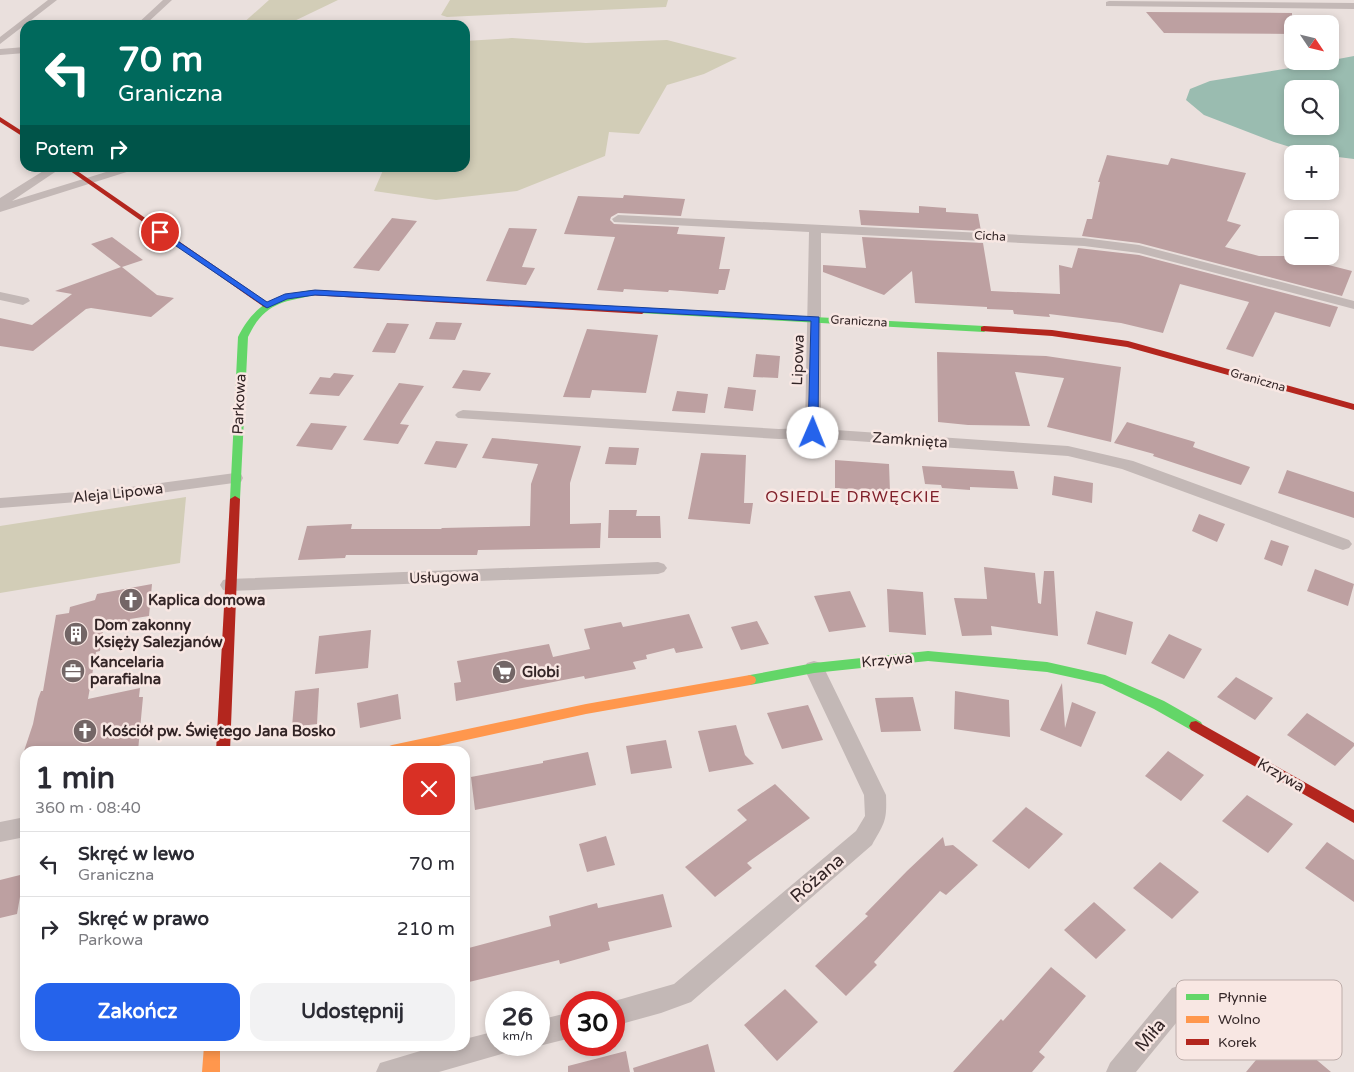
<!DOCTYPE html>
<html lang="pl">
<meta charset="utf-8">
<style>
:root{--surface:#fff;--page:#f2f2f3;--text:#2b2b33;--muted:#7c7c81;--line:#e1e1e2;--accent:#2563eb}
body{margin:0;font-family:"Varela Round",sans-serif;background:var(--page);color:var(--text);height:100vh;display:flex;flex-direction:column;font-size:19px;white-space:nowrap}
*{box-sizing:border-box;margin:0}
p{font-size:16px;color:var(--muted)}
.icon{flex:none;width:28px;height:28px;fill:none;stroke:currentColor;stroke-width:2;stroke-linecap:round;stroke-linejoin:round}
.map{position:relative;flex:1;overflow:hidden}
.sheet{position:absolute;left:20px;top:746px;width:450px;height:305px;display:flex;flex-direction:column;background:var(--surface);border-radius:15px;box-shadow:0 2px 8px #0003}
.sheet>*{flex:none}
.guide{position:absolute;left:20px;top:20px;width:450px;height:152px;border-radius:15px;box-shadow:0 2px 8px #0003;background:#00695c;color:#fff;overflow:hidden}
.needle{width:32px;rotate:125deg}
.buttons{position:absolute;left:1284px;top:15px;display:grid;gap:10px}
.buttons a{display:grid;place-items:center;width:55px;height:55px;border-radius:10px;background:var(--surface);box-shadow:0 2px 8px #0003;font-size:25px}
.speed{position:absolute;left:485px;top:991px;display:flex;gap:10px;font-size:25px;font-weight:700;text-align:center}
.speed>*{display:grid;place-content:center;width:65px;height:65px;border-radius:50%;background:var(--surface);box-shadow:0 2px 8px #0003;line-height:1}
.speed small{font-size:12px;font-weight:400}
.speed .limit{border:8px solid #d22;background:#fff;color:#111}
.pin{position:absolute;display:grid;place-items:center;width:42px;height:42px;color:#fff;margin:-21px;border:2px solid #fff;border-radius:50%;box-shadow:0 1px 5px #0007}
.me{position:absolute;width:55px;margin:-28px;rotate:1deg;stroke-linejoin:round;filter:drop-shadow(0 0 4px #0008)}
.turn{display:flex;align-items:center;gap:18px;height:105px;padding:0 15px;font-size:22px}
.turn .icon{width:65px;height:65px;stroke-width:2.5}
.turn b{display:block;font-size:35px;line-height:42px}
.then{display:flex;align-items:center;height:48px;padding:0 15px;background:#0003;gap:10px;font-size:19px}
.round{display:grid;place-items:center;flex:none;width:52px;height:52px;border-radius:15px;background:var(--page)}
.head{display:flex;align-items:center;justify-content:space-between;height:85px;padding:0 15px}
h1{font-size:30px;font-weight:700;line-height:38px}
.action{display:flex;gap:10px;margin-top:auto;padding:10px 15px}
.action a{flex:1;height:58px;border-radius:15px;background:var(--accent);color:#fff;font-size:20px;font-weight:700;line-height:58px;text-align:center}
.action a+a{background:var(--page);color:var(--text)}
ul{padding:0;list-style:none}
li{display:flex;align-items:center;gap:15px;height:65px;padding:0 15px;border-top:1px solid var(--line)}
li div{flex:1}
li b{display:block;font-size:19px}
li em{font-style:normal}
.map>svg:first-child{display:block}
</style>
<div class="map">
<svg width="1354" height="1072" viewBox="0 0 1354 1072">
<rect width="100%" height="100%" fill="#eae0dd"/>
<path fill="#d2cdb7" d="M269 0H338L286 25H241Z
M450 0H668L666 7 447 17 441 15Z
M512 38 586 43 667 40 737 58 704 74 667 85 639 134 609 132 605 156 517 191 436 200 374 191 384 168H465V41Z
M186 497 180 563 0 593V526Z"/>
<path fill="#9abcb0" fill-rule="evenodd" d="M1354 56V159L1330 156V154L1303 151 1274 142 1204 115 1186 100 1190 89 1210 81 1296 67ZM1292 89H1330V126H1292Z"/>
<path fill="#bda0a1" d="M1146 12 1292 13V34L1164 33Z
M1107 155 1168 165 1171 158 1246 173 1227 221 1241 225 1225 247 1259 256H1311L1309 260 1352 271 1342 296 1139 243 1082 236 1087 219H1092L1100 182H1098Z
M624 195 685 199 681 216 618 213 611 217 610 220 614 224 679 227 677 234 725 237 719 269H730L725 290H719L718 294 669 290 668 292 624 289 623 292 597 290 615 237 564 234 578 196 623 198Z
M919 206 946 208V212L978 214 981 231 861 225 859 210 919 213Z
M392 218 417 221 379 271 353 268Z
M509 228 537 229 522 267 535 268 526 285 486 281Z
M112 237 143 260 122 267 157 295 174 298 151 317 91 308 86 309 33 351 0 346V318L32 325 72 294 55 291 121 267 91 244Z
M862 237 983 243 991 291 1060 294 1059 265 1072 268 1078 248 1139 255 1338 307 1330 327 1275 312 1253 357 1226 349 1249 302 1180 284 1163 333 1121 323 1049 314 1050 317 1014 314 1013 310 987 309V307L915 303 912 271 884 295 823 272V265L866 268Z
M436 322 462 323 455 340 429 339Z
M387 323 409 324 395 353 372 352Z
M587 329 658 335 646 393 592 390 590 398 563 397Z
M937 352 1046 356 1121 367 1111 442 1047 427 1064 378 1015 372 1030 426 968 425 938 422Z
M756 354 780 356 778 378 753 377Z
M463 370 491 373 480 391 452 388Z
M334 373 354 375 339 396 309 394 320 377 330 378Z
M399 383 424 386 400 424 409 425 398 444 363 440Z
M728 387 756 390 753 411 724 408Z
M677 391 708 394 705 413 672 411Z
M1127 422 1195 442 1193 447 1250 467 1241 485 1153 456 1154 454 1114 443Z
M311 423 347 426 332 450 296 446Z
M492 438 581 446 570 483V524L601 523 600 548 478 550 477 555H346L345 558 298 560 307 526 352 524 351 529H441L442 528 530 526 531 484 538 464 482 458Z
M436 441 468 444 456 468 424 464Z
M609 447 639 448 636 465 605 464Z
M701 453 746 455 744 503H753L750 524 688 519Z
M835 460 889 464 890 492 835 488Z
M922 466 1014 471 1018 489 970 487V490L942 488 941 485 925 484Z
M1287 470 1354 492V518L1278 493Z
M1054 476 1093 483 1092 503 1052 495Z
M609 510H637L636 516H660L661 538H608Z
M1199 514 1225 524 1217 542 1192 531Z
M1271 540 1289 546 1282 566 1264 559Z
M984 567 1035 573 1038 603 1041 604 1044 571H1054L1058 636 991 626 992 635 962 636 954 598 987 599Z
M1315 569 1354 584 1348 606 1307 591Z
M152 584 149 616 130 619 129 625 103 630 100 651 96 652 88 699 140 688 139 697H143L138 751H24L33 724 38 699 41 691H43L56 615 69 613 70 607 95 600 97 594Z
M887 589 923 592 926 635 889 632Z
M850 591 866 627 829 632 814 596Z
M1096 611 1133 622 1126 655 1087 644Z
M689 614 703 648 676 653 674 648 646 655 647 659 633 662 636 669 585 679 584 676 456 701 454 683 461 682 457 661 549 644 553 657 590 649 584 629 621 622 623 627Z
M757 621 769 644 741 650 731 627Z
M371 630 368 668 315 674 319 636Z
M1169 634 1202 649 1184 679 1151 663Z
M1236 677 1273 698 1255 720 1217 697Z
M1062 683 1065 728 1072 702 1096 712 1081 747 1040 730Z
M319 688 317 724 292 727 295 691Z
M955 691 1009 700 1010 737 954 729Z
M398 694 401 719 360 728 357 703Z
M913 697 921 731 881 732 875 698Z
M808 705 823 740 782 749 767 713Z
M1307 713 1354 743V746L1335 766 1287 735Z
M736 725 745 755 754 764 709 772 698 731Z
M666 740 672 768 631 774 626 746Z
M1168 751 1204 775 1181 801 1145 776Z
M588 752 596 785 475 810 471 777 543 763V761Z
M775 784 810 818 747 863 752 868 715 897 685 867 747 820 737 810Z
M1247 795 1293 824 1268 853 1222 821Z
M1026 807 1063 834 1029 869 992 841Z
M606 836 615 865 587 872 579 844Z
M943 837 945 846 953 845 978 865 946 895 940 891 874 962 877 965 846 996 815 966 868 916 865 914 907 871Z
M1327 842 1354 860V902L1305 868Z
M1160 862 1199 892 1172 919 1133 888Z
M24 874 17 914 0 918V880Z
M663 894 672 927 608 942 610 950 560 964 559 960 465 983V949L551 926 549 916 597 903 598 908Z
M1094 902 1126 930 1096 959 1064 930Z
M1051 967 1086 996 1039 1052 1045 1057 1032 1072H953L1001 1019 1003 1021Z
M785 989 818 1022 777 1061 744 1025Z
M1281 1030 1331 1072H1246Z
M708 1044 715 1072H634L633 1068Z
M626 1051 630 1072H568V1066Z"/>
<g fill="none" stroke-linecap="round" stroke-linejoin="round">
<path fill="#c3b8b6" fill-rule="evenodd" d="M48 0H57L0 44V37Z
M163 0H172L145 25H136Z
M1109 1 1354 3V9L1106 6V2Z
M25 47V53L0 55V49Z
M48 168H61L12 201 119 168H135L133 170 0 212V198Z
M618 215 1084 238 1139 245 1354 301V309L1139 253 1084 246 821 233V429L1068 446 1133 461 1349 540 1352 544 1349 548 1343 550 1337 548 1122 469 1068 456 813 438 779 439 458 418 455 415 458 412 463 410 779 429 805 428 809 232 614 222 612 219Z
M0 292 28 298 30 301 23 305 0 300Z
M235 473 241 474 243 478 241 482 116 499 0 508V498L116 489Z
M658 562 664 564 667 568 664 572 658 574 229 591 223 590 220 585 223 580 229 579Z
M814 661 821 663 824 668 886 795C887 821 885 822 872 845L691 1002 661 1013 614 1026V1002H611L674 984 856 831 865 816 864 795 804 668 807 663Z
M25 817V837L0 842V822Z
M1181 985 1190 988 1194 997 1190 1006 1136 1072H1106L1110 1063 1172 988Z
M571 1012V1038L539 1046 537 1045H539V1020Z
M496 1031V1045H509L505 1053 439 1072H376L380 1063 437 1046H465V1039Z"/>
<path fill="#63d668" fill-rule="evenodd" d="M312 290 316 293 315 295C282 302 264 303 248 337L240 499 235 502 231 501 230 499 238 337C255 303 276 295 312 290Z
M642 308 984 326 988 329 984 332 639 313V309Z
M928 651 1047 662 1105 675 1164 701 1201 722 1203 726 1201 730 1196 731 1191 730 1154 709 1102 684 1047 672 928 661 814 673 750 685 745 683 744 680 745 677 750 675 814 663Z"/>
<path fill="#ff974d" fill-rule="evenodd" d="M750 675 755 677 756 680 755 683 750 685 586 714 416 751H385L387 747 392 745 586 704Z
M204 1046H220V1072H202Z"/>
<path fill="#b3261e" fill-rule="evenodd" d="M0 117 25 133V138L0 122Z
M66 168H73L271 305 267 308 264 307Z
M312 290 642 308 646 311 642 314 309 295 308 293Z
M984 326 1052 330 1128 341 1354 404V410L1127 347 1052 336 981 331V327Z
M235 496 240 499 230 751H216L230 499Z
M1196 721 1354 810V823L1191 730 1189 726 1191 722Z"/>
</g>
<path fill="#2563eb" stroke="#184099" d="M160 229 267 302 285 294 315 290 819 317 818 433 813 436 808 433 811 321 315 295 287 299 267 308 157 233 156 232Z"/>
<defs>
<g id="church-disc" transform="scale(1.25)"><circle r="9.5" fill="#736666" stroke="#f8e7e3"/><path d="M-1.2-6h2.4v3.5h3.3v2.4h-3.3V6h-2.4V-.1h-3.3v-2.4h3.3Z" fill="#fff"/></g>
<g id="building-disc" transform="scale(1.25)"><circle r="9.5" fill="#736666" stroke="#f8e7e3"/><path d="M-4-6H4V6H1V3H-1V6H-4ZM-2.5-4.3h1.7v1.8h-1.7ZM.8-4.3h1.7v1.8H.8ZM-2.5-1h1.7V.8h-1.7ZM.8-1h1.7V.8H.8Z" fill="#fff"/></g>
<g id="office-disc" transform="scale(1.25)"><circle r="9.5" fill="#736666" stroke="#f8e7e3"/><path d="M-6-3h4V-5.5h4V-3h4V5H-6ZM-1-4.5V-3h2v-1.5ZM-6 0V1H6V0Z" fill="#fff"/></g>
<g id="supermarket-disc" transform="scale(1.25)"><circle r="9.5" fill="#736666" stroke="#f8e7e3"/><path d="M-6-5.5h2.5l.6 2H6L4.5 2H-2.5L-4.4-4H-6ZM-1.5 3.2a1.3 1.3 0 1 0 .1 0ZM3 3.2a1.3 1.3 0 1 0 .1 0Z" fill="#fff"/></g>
</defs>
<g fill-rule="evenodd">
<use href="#church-disc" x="131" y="600"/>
<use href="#building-disc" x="76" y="634"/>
<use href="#office-disc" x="73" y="671"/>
<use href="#supermarket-disc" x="504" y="672"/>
<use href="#church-disc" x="85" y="731"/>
</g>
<g text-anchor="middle" stroke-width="5" stroke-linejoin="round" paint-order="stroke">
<g font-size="12" fill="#332526" stroke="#f8e7e3">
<text transform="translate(990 236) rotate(3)" y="4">Cicha</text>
<text transform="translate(859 321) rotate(3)" y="4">Graniczna</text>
<text transform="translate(1258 380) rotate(16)" y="4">Graniczna</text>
</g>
<g font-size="15" fill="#332526" stroke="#f8e7e3">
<text transform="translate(798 360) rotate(-88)" y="5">Lipowa</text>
<text transform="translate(239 404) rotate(-87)" y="5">Parkowa</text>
<text transform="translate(910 440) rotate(4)" y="5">Zamknięta</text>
<text transform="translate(118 493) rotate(-6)" y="5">Aleja Lipowa</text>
<text transform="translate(444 577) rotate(-2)" y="5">Usługowa</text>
<text transform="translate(887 660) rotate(-5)" y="5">Krzywa</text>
<text transform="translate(1281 775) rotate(30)" y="5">Krzywa</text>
</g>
<g font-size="15" font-weight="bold" fill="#332526" stroke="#f8e7e3" text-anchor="start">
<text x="148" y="605">Kaplica domowa</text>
<text x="94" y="630">Dom zakonny<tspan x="94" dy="17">Księży Salezjanów</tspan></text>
<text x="90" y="667">Kancelaria<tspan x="90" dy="17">parafialna</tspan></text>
<text x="522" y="677">Globi</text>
<text x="102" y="736">Kościół pw. Świętego Jana Bosko</text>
</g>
<g font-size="16" letter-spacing="1" fill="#80202a" stroke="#f8e7e3">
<text x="853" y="502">OSIEDLE DRWĘCKIE</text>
</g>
<g font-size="18" fill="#332526" stroke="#f8e7e3">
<text transform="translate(817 878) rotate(-41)" y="6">Różana</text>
<text transform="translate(1150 1035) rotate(-50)" y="6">Miła</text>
</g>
</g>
<rect x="1176" y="980" width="166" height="80" rx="8" fill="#f8e7e3" stroke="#bdadaa" stroke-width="1"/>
<rect x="1186" y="994" width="23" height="6" fill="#63d668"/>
<rect x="1186" y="1016" width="23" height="7" fill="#ff974d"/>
<rect x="1186" y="1039" width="23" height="6" fill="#b3261e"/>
<g font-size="14" fill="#332526">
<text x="1218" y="1002">Płynnie</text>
<text x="1218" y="1024">Wolno</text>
<text x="1218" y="1047">Korek</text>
</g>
</svg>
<div class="buttons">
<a><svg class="needle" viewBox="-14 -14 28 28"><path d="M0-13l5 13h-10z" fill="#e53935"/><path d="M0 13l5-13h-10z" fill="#7c7c81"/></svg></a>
<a><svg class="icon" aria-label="search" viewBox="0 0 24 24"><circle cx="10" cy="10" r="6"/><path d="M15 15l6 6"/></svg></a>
<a>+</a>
<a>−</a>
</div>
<div class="speed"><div>26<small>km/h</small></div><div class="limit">30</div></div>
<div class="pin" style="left:160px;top:232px;background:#d93025"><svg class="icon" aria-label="arrive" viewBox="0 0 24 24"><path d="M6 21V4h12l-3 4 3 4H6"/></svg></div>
<svg class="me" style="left:813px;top:433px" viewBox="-20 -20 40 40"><circle r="19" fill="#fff"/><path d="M0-13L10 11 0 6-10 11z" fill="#2563eb"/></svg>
<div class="guide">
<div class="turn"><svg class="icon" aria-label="left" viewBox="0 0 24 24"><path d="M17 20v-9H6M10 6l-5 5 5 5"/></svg><div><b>70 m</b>Graniczna</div></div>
<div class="then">Potem<svg class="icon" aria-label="right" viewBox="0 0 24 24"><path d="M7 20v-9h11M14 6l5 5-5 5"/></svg></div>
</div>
<section class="sheet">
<div class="head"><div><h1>1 min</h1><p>360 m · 08:40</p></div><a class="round" style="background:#d93025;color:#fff"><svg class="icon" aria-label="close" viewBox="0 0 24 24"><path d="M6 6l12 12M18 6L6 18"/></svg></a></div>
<ul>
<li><svg class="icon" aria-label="left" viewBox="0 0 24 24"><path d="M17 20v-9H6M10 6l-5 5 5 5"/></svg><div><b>Skręć w lewo</b><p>Graniczna</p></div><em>70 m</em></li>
<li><svg class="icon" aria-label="right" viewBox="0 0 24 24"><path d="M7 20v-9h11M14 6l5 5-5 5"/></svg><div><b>Skręć w prawo</b><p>Parkowa</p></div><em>210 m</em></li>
</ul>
<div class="action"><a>Zakończ</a><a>Udostępnij</a></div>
</section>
</div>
